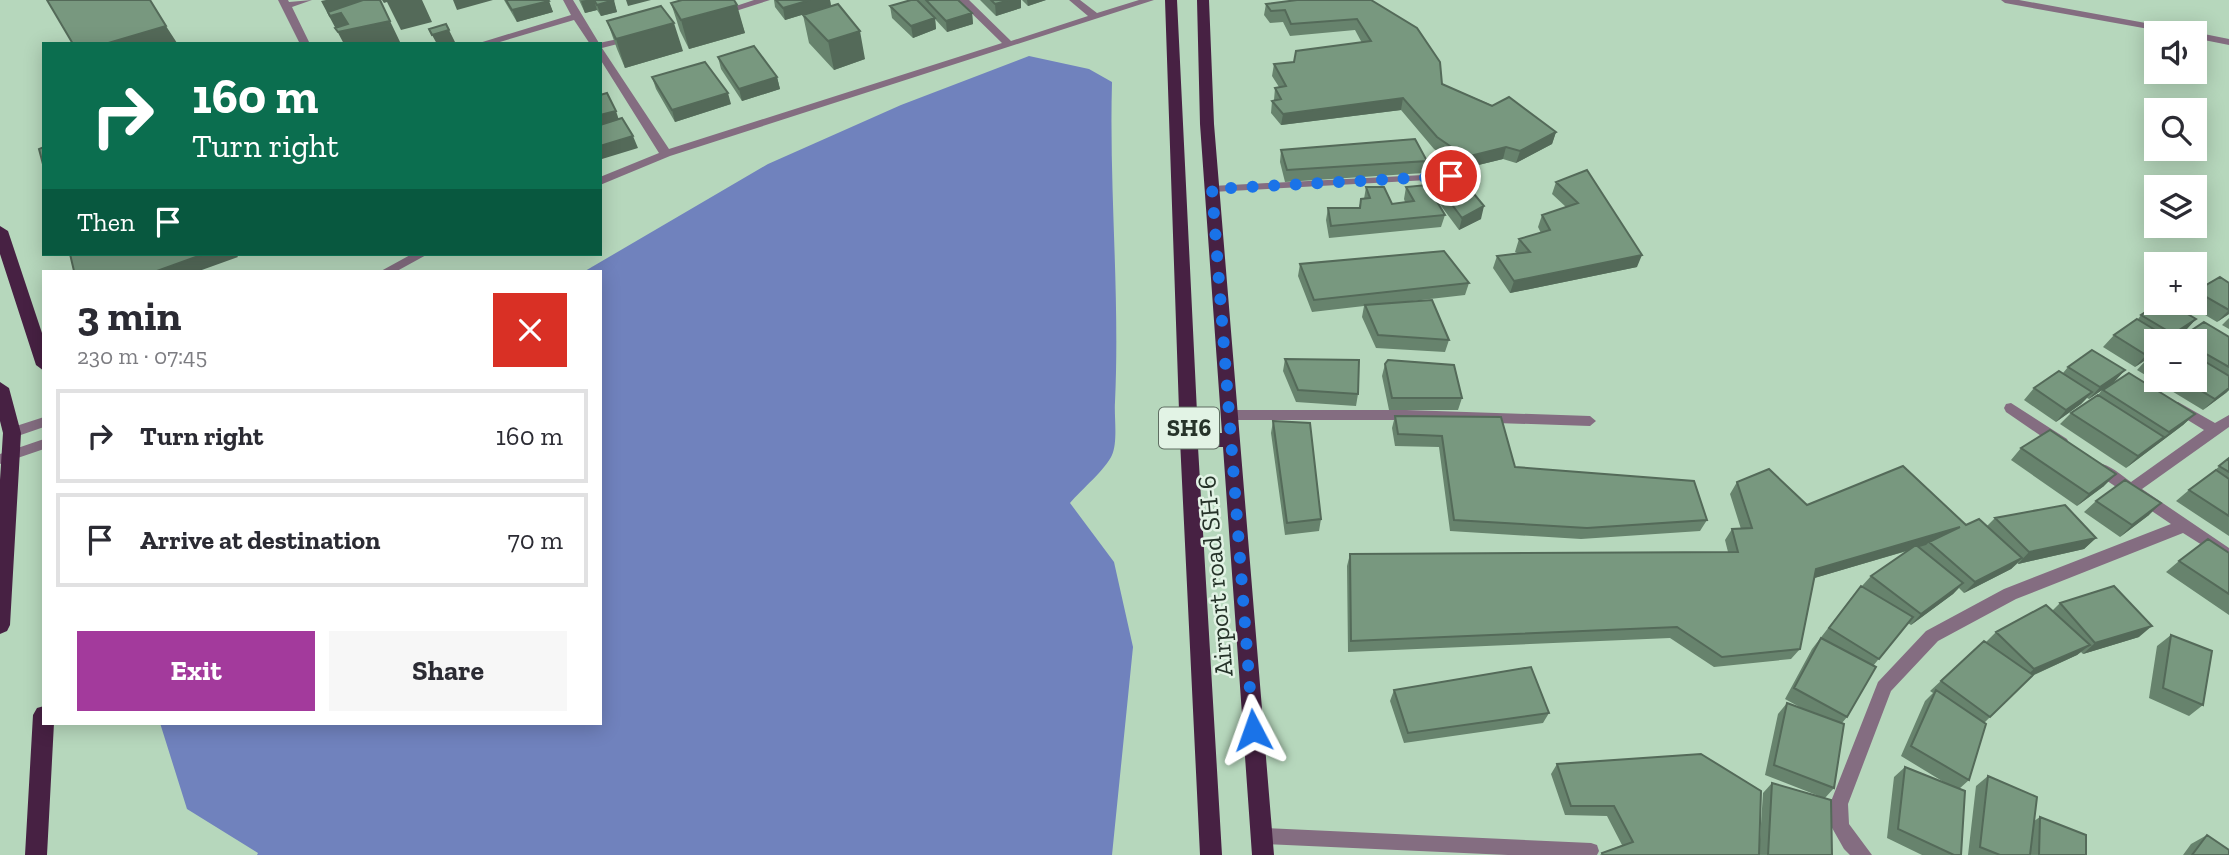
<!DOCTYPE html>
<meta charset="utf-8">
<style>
:root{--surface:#fff;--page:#f7f7f7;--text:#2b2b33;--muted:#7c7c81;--line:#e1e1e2;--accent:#a33a9c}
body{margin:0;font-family:"Zilla Slab",serif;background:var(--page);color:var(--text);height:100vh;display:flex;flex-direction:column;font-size:26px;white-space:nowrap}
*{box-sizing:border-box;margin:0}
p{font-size:23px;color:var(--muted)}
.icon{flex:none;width:38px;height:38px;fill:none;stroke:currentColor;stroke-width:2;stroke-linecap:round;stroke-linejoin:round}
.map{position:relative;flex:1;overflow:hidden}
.details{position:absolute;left:42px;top:270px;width:560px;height:455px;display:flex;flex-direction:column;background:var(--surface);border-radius:0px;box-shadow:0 4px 18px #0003}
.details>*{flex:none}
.hud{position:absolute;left:42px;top:42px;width:560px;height:214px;border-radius:0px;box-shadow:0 4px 18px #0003;background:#0b6e4f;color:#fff;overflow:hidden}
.fabs{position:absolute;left:2144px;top:21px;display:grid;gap:14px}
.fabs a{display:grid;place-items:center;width:63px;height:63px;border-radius:0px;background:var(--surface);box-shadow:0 4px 18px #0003;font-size:35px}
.pin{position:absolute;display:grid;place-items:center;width:60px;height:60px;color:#fff;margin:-30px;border:4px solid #fff;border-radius:50%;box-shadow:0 2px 7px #0007}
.me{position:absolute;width:77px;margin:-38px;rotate:356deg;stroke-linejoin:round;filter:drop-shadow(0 0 5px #0008)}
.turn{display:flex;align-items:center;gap:24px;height:147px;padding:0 35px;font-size:32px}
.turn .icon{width:91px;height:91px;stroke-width:2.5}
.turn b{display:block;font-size:49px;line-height:60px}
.then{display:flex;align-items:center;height:66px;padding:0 35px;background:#0003;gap:14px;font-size:26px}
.round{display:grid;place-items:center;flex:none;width:74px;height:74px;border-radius:0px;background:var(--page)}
.headline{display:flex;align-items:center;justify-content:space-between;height:119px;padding:0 35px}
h1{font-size:42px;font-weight:700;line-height:52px}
.cta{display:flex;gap:14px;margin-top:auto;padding:14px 35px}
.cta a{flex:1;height:80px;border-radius:0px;background:var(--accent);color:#fff;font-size:28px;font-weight:700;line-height:80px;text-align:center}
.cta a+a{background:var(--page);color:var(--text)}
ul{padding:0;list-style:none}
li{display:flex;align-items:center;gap:21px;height:94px;margin:0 14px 10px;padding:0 21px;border:4px solid var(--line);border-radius:0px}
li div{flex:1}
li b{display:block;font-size:26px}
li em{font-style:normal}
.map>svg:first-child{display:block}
</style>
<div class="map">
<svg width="2229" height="855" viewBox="0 0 2229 855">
<rect width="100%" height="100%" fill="#b6d7bc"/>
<path fill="#7082bd" d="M1029 56 1089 69 1112 82C1109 189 1120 295 1115 402 1114 416 1118 442 1112 455 1106 469 1081 490 1070 503L1114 562 1133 647 1112 855H257L258 853 187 809 160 723H600V271H585L768 164 901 105Z"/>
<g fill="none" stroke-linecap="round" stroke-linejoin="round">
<path fill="#846d81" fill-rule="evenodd" d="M2001 0H2019L2184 30 2188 33H2171L2005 3Z
M2194 32 2229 39V45L2194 38V33H2191Z
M1442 174 1447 177 1446 179 1212 192 1207 189 1212 186Z
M1229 410H1406L1590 416 1596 421 1590 426 1406 420H1229L1223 415Z
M44 439V449L0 464V454Z
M1262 828 1591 843 1597 845 1599 851 1597 855H1508L1262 844 1256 841 1254 836 1256 831Z"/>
<path fill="#846d81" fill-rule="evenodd" d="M278 0H288L289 2 312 0 292 7 310 44H300Z
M563 0H573L599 43 637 35V39L602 48 669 149 1002 43 958 0H969L1011 41 1088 16 1069 0H1080L1097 13 1139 0H1154L670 156 600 185V177L659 153 600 59V44H590L574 20 493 44H476L571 15Z
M754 0H770L720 16 715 13Z
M412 254H428L397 271H381Z
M2178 402 2215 423 2229 415V427L2142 489 2229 548V562L2183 533 2016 599 1938 641 1891 691 1848 804 1849 824 1872 855H1850L1844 849 1831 826 1830 804 1878 682 1926 631 2004 589 2171 524 2094 472 2092 468 2094 464C2107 461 2120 475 2131 482L2204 430 2173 411 2171 407 2173 403Z
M2011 403 2067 439 2069 443 2067 447H2057L2006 412 2004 408 2006 404Z
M44 417V427L12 438 7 437 5 433 7 429Z"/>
<path fill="#472143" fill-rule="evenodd" d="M1165 0H1177L1198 433H1222L1200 124 1197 0H1209L1214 124 1274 855H1252L1223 447H1198L1222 855H1200L1180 440Z
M0 226 8 231 44 339V371L36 365 0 254Z
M0 382 9 388 21 433 10 625 7 631 0 634V480L3 433 0 421Z
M44 706V723H54L47 855H25L33 715 37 708Z"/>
</g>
<path fill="#67836d" d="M504 0H548L553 12 517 22Z
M579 0H613L617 12 601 16 597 10 585 13Z
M682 0H735H734L745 33 689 49 680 31 671 3Z
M774 0H830L831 6 785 20 775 7Z
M911 0H958L972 13 973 24 947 32 935 19 936 29 913 38 892 18 890 6Z
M980 0H1021V8L996 16Z
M1022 0H1046L1028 6Z
M1371 0 1442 84 1556 132 1552 144 1516 163 1503 159 1462 169 1434 149 1401 110 1281 125 1271 113 1272 101 1274 100 1275 88 1279 87 1272 76 1274 64 1294 62 1362 43 1355 30 1290 36 1283 22 1270 23 1264 15 1266 4Z
M803 15 865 59 834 70 809 43Z
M607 21 683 51 625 68 617 49Z
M718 57 777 77 780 89 742 101 721 69Z
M652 77 731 104 675 122 656 89Z
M1281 150 1427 161 1424 173 1285 182 1280 162Z
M1587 170 1637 267 1510 293 1493 268 1497 256 1517 253 1515 252 1519 239 1541 233 1538 227 1542 215 1566 207 1552 194 1556 182Z
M1429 174 1481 219 1459 230 1430 191 1445 215 1441 227 1329 238 1326 220 1328 208H1359L1361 199H1364L1366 187 1392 204 1405 202 1404 199 1406 187 1426 185Z
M1300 264 1469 283 1465 295 1386 304 1449 340 1445 352 1376 348 1362 317 1364 306 1312 312 1298 276Z
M2229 283V314L2217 322 2185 303H2194V293L2196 291Z
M2141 315 2196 319 2185 331 2169 341H2156V353L2135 367 2103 347 2114 335 2138 319Z
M2229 318V329L2222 325Z
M2229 337V390L2203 410 2137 370 2148 358 2156 353V380H2194V341H2177L2180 338Z
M1285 359 1358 394 1356 406 1296 402 1283 371Z
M1385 364 1462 398 1458 410H1389L1382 376Z
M2068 367 2125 370 2114 382 2195 414 2183 425 2126 468 2060 424 2071 413 2098 395 2102 390 2089 399 2087 398 2081 404 2056 422 2024 400 2034 388 2063 373Z
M1395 416 1501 417 1515 467 1707 520 1700 531 1581 539 1450 531 1439 447 1395 446 1392 428Z
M1273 421 1321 519 1319 531 1285 535 1271 433Z
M2021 448 2104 486 2077 506 2011 460Z
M2229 458V536L2176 501 2189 490 2208 476Z
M1737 482 1807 505 1966 525 1987 526 1995 518 2096 538 2084 549 2018 564V563L2011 569 1964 593 1959 588 1953 594 1911 625 1908 623 1873 666 1847 717 1842 723 1834 788 1825 798 1832 855H1759L1763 793 1772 783 1819 796 1765 775 1778 714 1787 703 1807 711 1785 699 1812 649 1852 597 1871 576 1907 551 1814 578 1800 649 1791 659 1714 667 1670 638 1348 652 1347 566 1350 554 1728 552 1725 540 1732 529H1741L1730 494Z
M2096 501 2149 515 2120 537 2084 512Z
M2229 553V615L2166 572 2179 561Z
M2060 603 2139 637 2083 654 2081 652 2077 655 2032 676 1984 723 1969 780 1959 789 1961 855H1922L1887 838 1894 777 1905 767 1947 784 1901 756 1925 701 1933 693 1930 691 1984 641 1986 642 1996 632 2052 611Z
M2171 635 2203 705 2189 716 2149 698 2157 646Z
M1394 690 1549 713 1543 723 1404 743 1390 701Z
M1557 764 1759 855H1600L1602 853 1622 845 1607 816 1565 815 1551 774Z
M1988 776 2034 821 2040 817 2086 855H1968L1976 786Z
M2207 835 2229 855H2183L2191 844Z"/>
<path fill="#546a59" d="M326 0H380L401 44H344L321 1Z
M382 0H422L432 22 401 30 387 2 384 3Z
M453 0H493L457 10Z
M586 0H594L597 10 585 13 581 1Z
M614 0 617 12 601 16 597 5Z
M626 0H651L628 6Z
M810 0H830L831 6 785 20 783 8Z
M1010 0H1021V8L996 16 995 4Z
M1027 0H1046L1028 6Z
M549 1 553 12 517 22 512 10Z
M737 5 745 33 689 49 681 20Z
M972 13 973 24 947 32 946 21Z
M935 18 936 29 913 38 911 26Z
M674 23 683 51 625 68 616 39Z
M166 26 177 43 173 44H105Z
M449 30 455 42 448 44H437L432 35Z
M860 31 865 59 834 70 828 41Z
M777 77 780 89 742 101 739 89Z
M728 93 731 104 675 122 672 110Z
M1403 98 1401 110 1281 125 1283 114Z
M616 111 620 123 600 128V115Z
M1556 132 1552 144 1516 163 1520 151Z
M633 136 638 148 602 159 600 153V146Z
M1506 147 1503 159 1462 169 1466 157Z
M1484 206 1481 219 1459 230 1462 218Z
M204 254H236L238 257 199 271H157Z
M1642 255 1637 267 1510 293 1514 281Z
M2229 310V314L2217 322Z
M2196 319 2185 331 2169 341H2166L2173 334Z
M2156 348V353L2135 367 2146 355Z
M2125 370 2114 382 2089 399 2100 387Z
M2229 388V390L2226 393 2203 410 2215 399Z
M2092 392 2081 404 2056 422 2066 410Z
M2195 414 2183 425 2126 468 2138 456Z
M2116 474 2104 486 2077 506 2089 494Z
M2161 503 2149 515 2120 537 2132 525Z
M1960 527 1929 542 1926 545 1808 580 1816 569Z
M2096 538 2084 549 2018 564 2029 552Z
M2022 558 2011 569 1964 593 1975 582Z
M1963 583 1953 594 1911 625 1921 614Z
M2152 626 2139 637 2083 654 2095 643Z
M2090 645 2077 655 2022 680 2034 669Z"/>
<path fill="#78987f" stroke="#546a59" stroke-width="2" d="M47 0H150L166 26 105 44H73Z
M363 0H380L390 21 338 32 335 28 348 24 341 13 330 16 328 12Z
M506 0H548L549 1 512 10Z
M594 0H614L597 5Z
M682 0H734L737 5 681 20 671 3Z
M776 0H810L783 8Z
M911 0H917L935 18 911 26 890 6Z
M926 0H958L972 13 946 21Z
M991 0H1010L995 4Z
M1297 0H1371L1417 28 1440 62 1442 84 1492 106 1509 97 1556 132 1520 151 1506 147 1466 157 1437 137 1403 98 1283 114 1272 101 1281 99 1275 88 1286 86 1274 64 1294 62 1296 51 1371 41 1357 19 1291 24 1285 10 1271 11 1266 4Z
M838 4 860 31 828 41 803 15Z
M661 6 674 23 616 39 607 21Z
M446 24 449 30 432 35 429 29Z
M754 46 777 77 739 89 718 57Z
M705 62 728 93 672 110 652 77Z
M607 93 616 111 600 115V95Z
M622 118 633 136 600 146V125Z
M1415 139 1427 161 1287 170 1281 150Z
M44 147V168L39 149Z
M1587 170 1642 255 1514 281 1497 256 1530 252 1519 239 1550 230 1542 215 1578 203 1556 182Z
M1455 171 1484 206 1462 218 1429 174Z
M1427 185 1445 215 1331 226 1328 208H1360L1361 199 1370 198 1366 187H1384L1392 204 1414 201 1406 187Z
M1444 251 1469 283 1314 300 1300 264Z
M70 254H204L157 271H74Z
M2220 277 2229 283V310L2196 291Z
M1432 300 1449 340 1378 335 1365 305Z
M2159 303H2169L2196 319 2173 334 2141 315Z
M2137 319 2170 339 2166 341H2156V348L2146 355 2114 335Z
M2204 322 2229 337V367L2194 347V341H2185L2180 338Z
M2092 350 2125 370 2100 387 2068 367Z
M2156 353V363L2148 358Z
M2194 355 2229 376V388L2215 399 2183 380H2194Z
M1285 359 1359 360 1358 394 1298 390Z
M1388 360 1454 365 1462 398H1392L1385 364Z
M2059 371 2092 392 2066 410 2034 388Z
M2129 373 2195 414 2169 432 2103 390Z
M2098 395 2164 437 2138 456 2071 413Z
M1395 416 1501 417 1515 467 1694 481 1707 520 1587 528 1454 520 1442 436 1398 434Z
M1273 421 1310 423 1321 519 1287 523Z
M2050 430 2116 474 2089 494 2021 448Z
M2229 458V472L2219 466Z
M1903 466 1966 525 1979 519 2022 558 1975 582 1929 542 1960 527 1816 569 1800 649 1722 657 1677 627 1351 641 1350 554 1738 552 1732 529 1752 528 1737 482 1769 469 1807 505Z
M2216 470 2229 479V516L2189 490Z
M2125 480 2161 503 2132 525 2096 501Z
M2065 505 2096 538 2029 552 1995 518Z
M2208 539 2229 553V594L2179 561Z
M1916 545 1963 583 1921 614 1871 576Z
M1861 586 1913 617 1879 659 1829 628Z
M2114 586 2152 626 2095 643 2060 603Z
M2046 605 2090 645 2034 669 1996 632Z
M2171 635 2212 651 2203 705 2163 688Z
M1821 638 1876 667 1847 717 1794 688Z
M1984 641 2033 675 1990 717 1941 681Z
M1531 667 1549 713 1408 733 1394 690Z
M1936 690 1986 724 1969 780 1911 746Z
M1787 703 1844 724 1834 788 1774 765Z
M1701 754 1761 791 1759 855H1603L1602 853 1633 842 1614 806H1571L1557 764Z
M1905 767 1965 791 1961 855H1954L1898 829Z
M1988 776 2037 797 2030 855H2000L1980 847Z
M1772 783 1831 800 1832 855H1768Z
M2040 817 2086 835V855H2039Z
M2207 835 2229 850V855H2192Z"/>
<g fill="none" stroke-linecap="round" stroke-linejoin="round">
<path stroke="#1a73e8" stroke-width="12" stroke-dasharray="0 21.6" d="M1253 730 1212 189 1451 176"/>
</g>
<g text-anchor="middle" stroke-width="5" stroke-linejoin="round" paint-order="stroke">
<rect fill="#e2f3e5" stroke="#5e6d61" stroke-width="2" x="1159" y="407.5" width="60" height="41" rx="5"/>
<g font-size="24" font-weight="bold" fill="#263329">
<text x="1189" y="436">SH6</text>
</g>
<g font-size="26" fill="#263329" stroke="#e2f3e5">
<text transform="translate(1215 576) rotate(-95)" y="9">Airport road SH-6</text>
</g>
</g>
</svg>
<div class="fabs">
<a><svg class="icon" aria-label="sound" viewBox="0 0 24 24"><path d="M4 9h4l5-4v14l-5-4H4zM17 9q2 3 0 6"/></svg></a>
<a><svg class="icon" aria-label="search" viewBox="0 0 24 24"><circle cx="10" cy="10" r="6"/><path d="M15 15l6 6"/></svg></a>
<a><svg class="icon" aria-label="layers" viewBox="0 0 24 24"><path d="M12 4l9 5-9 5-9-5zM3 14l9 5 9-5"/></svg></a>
<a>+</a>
<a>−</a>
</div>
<div class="pin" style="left:1451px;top:176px;background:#d93025"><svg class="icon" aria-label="arrive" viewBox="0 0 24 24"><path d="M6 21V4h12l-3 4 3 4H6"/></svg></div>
<svg class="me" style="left:1253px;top:730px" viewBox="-20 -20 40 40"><path d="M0-17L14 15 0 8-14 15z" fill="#1a73e8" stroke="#fff" stroke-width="4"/></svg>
<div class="hud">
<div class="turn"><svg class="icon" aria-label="right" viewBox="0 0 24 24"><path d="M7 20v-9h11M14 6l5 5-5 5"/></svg><div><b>160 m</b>Turn right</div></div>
<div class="then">Then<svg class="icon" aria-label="arrive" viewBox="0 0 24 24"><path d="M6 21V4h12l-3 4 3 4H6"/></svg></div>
</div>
<section class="details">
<div class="headline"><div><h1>3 min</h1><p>230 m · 07:45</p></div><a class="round" style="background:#d93025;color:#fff"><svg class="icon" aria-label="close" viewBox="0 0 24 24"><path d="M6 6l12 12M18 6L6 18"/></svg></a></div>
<ul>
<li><svg class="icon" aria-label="right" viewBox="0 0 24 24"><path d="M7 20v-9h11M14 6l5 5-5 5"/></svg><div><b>Turn right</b></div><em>160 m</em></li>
<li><svg class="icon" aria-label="arrive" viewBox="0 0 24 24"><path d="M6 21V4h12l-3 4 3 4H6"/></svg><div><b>Arrive at destination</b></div><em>70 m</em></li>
</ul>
<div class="cta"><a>Exit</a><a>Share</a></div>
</section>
</div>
